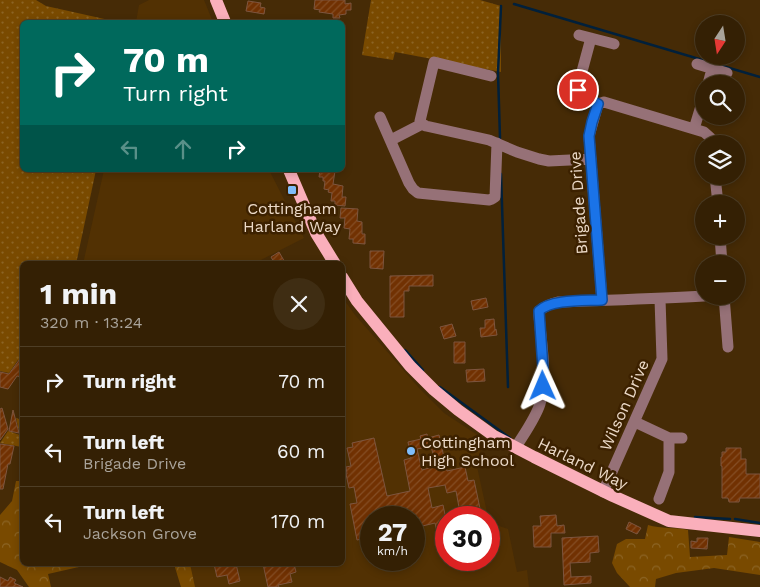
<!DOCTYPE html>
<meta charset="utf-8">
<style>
:root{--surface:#342004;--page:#3f2d13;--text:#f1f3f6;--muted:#a9a39a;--line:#4e3e26}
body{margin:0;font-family:"Work Sans",sans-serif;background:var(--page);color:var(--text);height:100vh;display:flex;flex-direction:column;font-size:19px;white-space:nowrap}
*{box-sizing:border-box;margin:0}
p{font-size:16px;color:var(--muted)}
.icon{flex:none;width:28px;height:28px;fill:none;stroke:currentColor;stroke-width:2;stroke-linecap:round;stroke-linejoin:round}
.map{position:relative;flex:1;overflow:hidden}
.details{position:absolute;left:20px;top:261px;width:325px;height:305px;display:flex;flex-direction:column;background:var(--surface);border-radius:8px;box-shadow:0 2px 8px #0003,0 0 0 1px var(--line)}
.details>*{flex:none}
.top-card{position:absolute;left:20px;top:20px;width:325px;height:152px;border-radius:8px;box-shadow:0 2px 8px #0003,0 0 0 1px var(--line);background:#00695c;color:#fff;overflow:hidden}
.needle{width:32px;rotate:192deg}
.buttons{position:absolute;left:695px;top:15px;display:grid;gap:10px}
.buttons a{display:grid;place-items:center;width:50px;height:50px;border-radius:50%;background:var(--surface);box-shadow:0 2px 8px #0003,0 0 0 1px var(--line);font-size:25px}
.speed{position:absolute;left:360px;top:506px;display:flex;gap:10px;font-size:25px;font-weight:700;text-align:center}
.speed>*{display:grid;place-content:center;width:65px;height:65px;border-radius:50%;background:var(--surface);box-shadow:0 2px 8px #0003,0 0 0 1px var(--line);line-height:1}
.speed small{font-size:12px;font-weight:400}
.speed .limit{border:8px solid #d22;background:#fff;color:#111}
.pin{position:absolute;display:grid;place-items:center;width:42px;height:42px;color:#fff;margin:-21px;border:2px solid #fff;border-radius:50%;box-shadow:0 1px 5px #0007}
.me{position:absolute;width:55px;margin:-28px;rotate:359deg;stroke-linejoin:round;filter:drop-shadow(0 0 4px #0008)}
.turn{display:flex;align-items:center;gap:18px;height:105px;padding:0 20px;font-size:22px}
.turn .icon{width:65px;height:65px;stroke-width:2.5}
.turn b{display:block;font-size:35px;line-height:42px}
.lanes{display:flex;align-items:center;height:48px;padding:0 20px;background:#0003;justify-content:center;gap:25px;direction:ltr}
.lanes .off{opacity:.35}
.round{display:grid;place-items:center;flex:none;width:52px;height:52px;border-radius:26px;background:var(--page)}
.headline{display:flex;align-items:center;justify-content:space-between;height:85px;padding:0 20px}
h1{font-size:30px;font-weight:700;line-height:38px}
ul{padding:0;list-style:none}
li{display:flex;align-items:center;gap:15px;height:70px;padding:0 20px;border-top:1px solid var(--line)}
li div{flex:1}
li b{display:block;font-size:19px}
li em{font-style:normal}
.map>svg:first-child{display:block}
</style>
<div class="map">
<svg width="760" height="587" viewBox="0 0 760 587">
<defs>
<pattern id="grass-dots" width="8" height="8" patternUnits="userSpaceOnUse" patternTransform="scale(1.25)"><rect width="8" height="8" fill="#794a00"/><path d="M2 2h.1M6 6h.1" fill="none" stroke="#8c6424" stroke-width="1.8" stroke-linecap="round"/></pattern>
<pattern id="forest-crowns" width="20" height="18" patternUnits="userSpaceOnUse" patternTransform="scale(1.25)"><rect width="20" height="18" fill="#794a00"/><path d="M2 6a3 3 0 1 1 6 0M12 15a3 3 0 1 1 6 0" fill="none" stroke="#8c6424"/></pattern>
<pattern id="building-hatch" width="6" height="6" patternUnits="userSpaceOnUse" patternTransform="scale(1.25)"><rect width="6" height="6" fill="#713102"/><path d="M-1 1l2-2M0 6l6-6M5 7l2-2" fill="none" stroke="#854e25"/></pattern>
</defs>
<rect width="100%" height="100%" fill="#462b06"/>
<path fill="#523103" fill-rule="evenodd" d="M149 0H204L213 22H136L139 5Z
M104 170H269L304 238 253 264H83Z
M343 298 355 315 419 388 444 413 485 440 476 462 488 517 446 518V560H489V519L490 523 508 529 517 572 527 570 529 587H181L174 564H342ZM371 518H414V560H371Z"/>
<path fill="url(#grass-dots)" d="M0 0H36L46 6 109 20 113 22H22V170H96L76 264H22V361L18 360 9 373 0 371Z
M371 0H480L501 6V72L395 52 393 60 362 55Z
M16 418 22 420V447L0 443 8 431 20 435Z"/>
<path fill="url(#forest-crowns)" d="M16 481H22V564H92L48 574 51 587H29L17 570 0 562V515L12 501Z
M648 525C661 529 675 527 688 530L690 557 727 555 729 537 760 542V575L714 568 676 573 656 579 655 587H630L617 573 612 563 617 544 626 539H645Z
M174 564H190L195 587H181Z"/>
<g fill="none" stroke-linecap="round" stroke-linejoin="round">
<path stroke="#01203b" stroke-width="2.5" d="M514 4 760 77
M500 138 498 73 501 6
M501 174 508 387
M405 350 423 370
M440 387 510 438
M695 517 730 519
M735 519 760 523"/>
</g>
<path fill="url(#building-hatch)" stroke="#7d553f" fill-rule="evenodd" d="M315 0H345V4L351 3V10H346V14L339 15 340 18H333V14L319 12 320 10 314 9Z
M248 1 261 3 260 7 265 8 264 14 246 11Z
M320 170 335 171 333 184 343 186 342 197H346L345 206 335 205V201H331L332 193 328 192 329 190 324 189 325 181H323V177H319Z
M341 208 358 209 357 221 362 222V234H365V244L353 243V239H349L350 229 344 228 345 218H340Z
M370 251H384L383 269 370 268Z
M279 252 286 264H275L271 257Z
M433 275V286H409V291H404V317H390V276Z
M486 298 488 307 473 310 471 301Z
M494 319 495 330 496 329 497 335 481 337 480 328H485V320Z
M452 324 456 336 444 339 440 327Z
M454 342H465V363H454Z
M22 356V377L17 376 8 389 0 387V372L9 374Z
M484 369 485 381 467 382 466 370Z
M2 408 8 429 0 440V409Z
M13 410 19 433 9 431Z
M427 434 428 438 439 435 447 471 465 467 468 481 474 480 482 518H461L456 491 447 493 445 485 428 488 432 508 443 505 446 519V530L437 532 435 523 414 528V518H371V537L357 540 350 504 357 503 354 487 349 488 346 474H347L346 467 351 466 347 448 353 447 352 443 374 438 387 496 410 491 404 460 411 458 408 442 421 439 420 436ZM431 446 436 466 422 470 417 449Z
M0 444 14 446 10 464H8L3 489H0Z
M726 448H741V459H746V474H760V498H740L739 502H729L728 498H722V466H721V457H722V452H726Z
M556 515 557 526 564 525 565 533H551V547H534L533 526H541L540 516Z
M629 522 641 528 637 534 626 529Z
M598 536 599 552 590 553V562L570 563 571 577 591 576V583L564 585 562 538Z
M697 538H708L707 549 691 548V541L697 542Z
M214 564H236L240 581 229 584 227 575 217 577Z
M263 564H294L296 572 290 574 292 582 278 585 279 587H268Z
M0 577 8 581 10 577 16 580 14 583 23 587H0Z"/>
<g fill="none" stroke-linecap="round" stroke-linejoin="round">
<path stroke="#967177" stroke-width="11" d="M579 35 614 44
M591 38 577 90 579 95 598 104
M697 64 727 73
M491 76 434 62 420 121V123L426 126 489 140 517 152 539 159 549 161 591 159
M708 84 712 69
M598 104 589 136 602 300
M598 104 604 102 704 132 713 140V144
M380 117 409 183 413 189 418 193 489 200 492 199 495 197 497 143
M694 129 704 96
M391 140 422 124
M715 176 718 204
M720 236 722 264
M724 296 728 347
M635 422 669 438H682
M516 447C524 434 535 419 540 404 548 377 541 342 539 315V311C545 306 550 304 558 302 606 300 655 299 704 296
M603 492 662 359 660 299
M659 499 669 472V438"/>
<path stroke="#faafbb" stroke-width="12" d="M216 0 225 22
M289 170 316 233 335 264
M342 277 357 301 410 366 434 390 458 410 494 436 534 457 613 496 669 521 760 531"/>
</g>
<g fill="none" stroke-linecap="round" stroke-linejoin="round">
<g stroke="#114b97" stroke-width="12">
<path id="route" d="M543 386V368L539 311C551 299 584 301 602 300L589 136 592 122 598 104 580 95 578 90"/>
</g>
<use href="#route" stroke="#1a73e8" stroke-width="9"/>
</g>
<g fill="#7fbdfa" stroke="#3c2100" stroke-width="2">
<rect x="287" y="185" width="10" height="10" rx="2.5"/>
<circle cx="411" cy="451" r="5"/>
</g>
<g text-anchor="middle" stroke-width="5" stroke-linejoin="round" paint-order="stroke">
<g font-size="16" fill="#ecdac8" stroke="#3c2100">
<text transform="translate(578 203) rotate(-94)" y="6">Brigade Drive</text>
<text transform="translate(624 405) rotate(-66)" y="6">Wilson Drive</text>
<text transform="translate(583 463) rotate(26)" y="6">Harland Way</text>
</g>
<g font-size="16" fill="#ecdac8" stroke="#3c2100">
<text x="292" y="214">Cottingham<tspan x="292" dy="18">Harland Way</tspan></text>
<text x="421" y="448" text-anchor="start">Cottingham<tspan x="421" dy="18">High School</tspan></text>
</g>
</g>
</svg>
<div class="buttons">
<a><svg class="needle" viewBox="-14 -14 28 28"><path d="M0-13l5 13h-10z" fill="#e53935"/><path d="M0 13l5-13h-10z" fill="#a9a39a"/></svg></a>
<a><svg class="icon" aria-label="search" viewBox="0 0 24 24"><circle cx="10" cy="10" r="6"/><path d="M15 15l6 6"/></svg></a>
<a><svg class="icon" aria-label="layers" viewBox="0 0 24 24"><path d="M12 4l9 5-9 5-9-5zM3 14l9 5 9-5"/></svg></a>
<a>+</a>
<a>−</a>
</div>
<div class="speed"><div>27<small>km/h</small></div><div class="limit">30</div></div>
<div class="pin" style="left:578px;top:90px;background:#d93025"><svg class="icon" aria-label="arrive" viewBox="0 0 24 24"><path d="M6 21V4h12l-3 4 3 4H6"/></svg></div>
<svg class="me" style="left:543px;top:386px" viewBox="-20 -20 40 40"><path d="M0-17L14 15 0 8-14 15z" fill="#1a73e8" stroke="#fff" stroke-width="4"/></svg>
<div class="top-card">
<div class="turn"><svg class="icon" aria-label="right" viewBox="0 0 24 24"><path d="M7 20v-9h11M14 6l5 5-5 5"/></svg><div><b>70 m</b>Turn right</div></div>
<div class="lanes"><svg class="icon off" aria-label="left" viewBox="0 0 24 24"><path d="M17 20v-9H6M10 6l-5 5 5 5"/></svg><svg class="icon off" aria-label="ahead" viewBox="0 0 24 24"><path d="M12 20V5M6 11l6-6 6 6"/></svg><svg class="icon" aria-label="right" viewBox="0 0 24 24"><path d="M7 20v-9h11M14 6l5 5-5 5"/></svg></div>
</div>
<section class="details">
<div class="headline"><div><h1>1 min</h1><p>320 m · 13:24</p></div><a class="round"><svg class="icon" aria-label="close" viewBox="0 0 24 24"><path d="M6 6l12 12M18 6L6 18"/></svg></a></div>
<ul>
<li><svg class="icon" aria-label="right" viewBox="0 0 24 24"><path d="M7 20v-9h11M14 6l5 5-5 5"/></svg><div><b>Turn right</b></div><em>70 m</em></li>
<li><svg class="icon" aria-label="left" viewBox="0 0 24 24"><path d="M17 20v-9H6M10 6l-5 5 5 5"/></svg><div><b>Turn left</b><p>Brigade Drive</p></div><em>60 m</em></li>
<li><svg class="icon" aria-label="left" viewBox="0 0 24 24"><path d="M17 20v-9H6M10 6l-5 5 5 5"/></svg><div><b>Turn left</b><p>Jackson Grove</p></div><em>170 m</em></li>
</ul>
</section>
</div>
